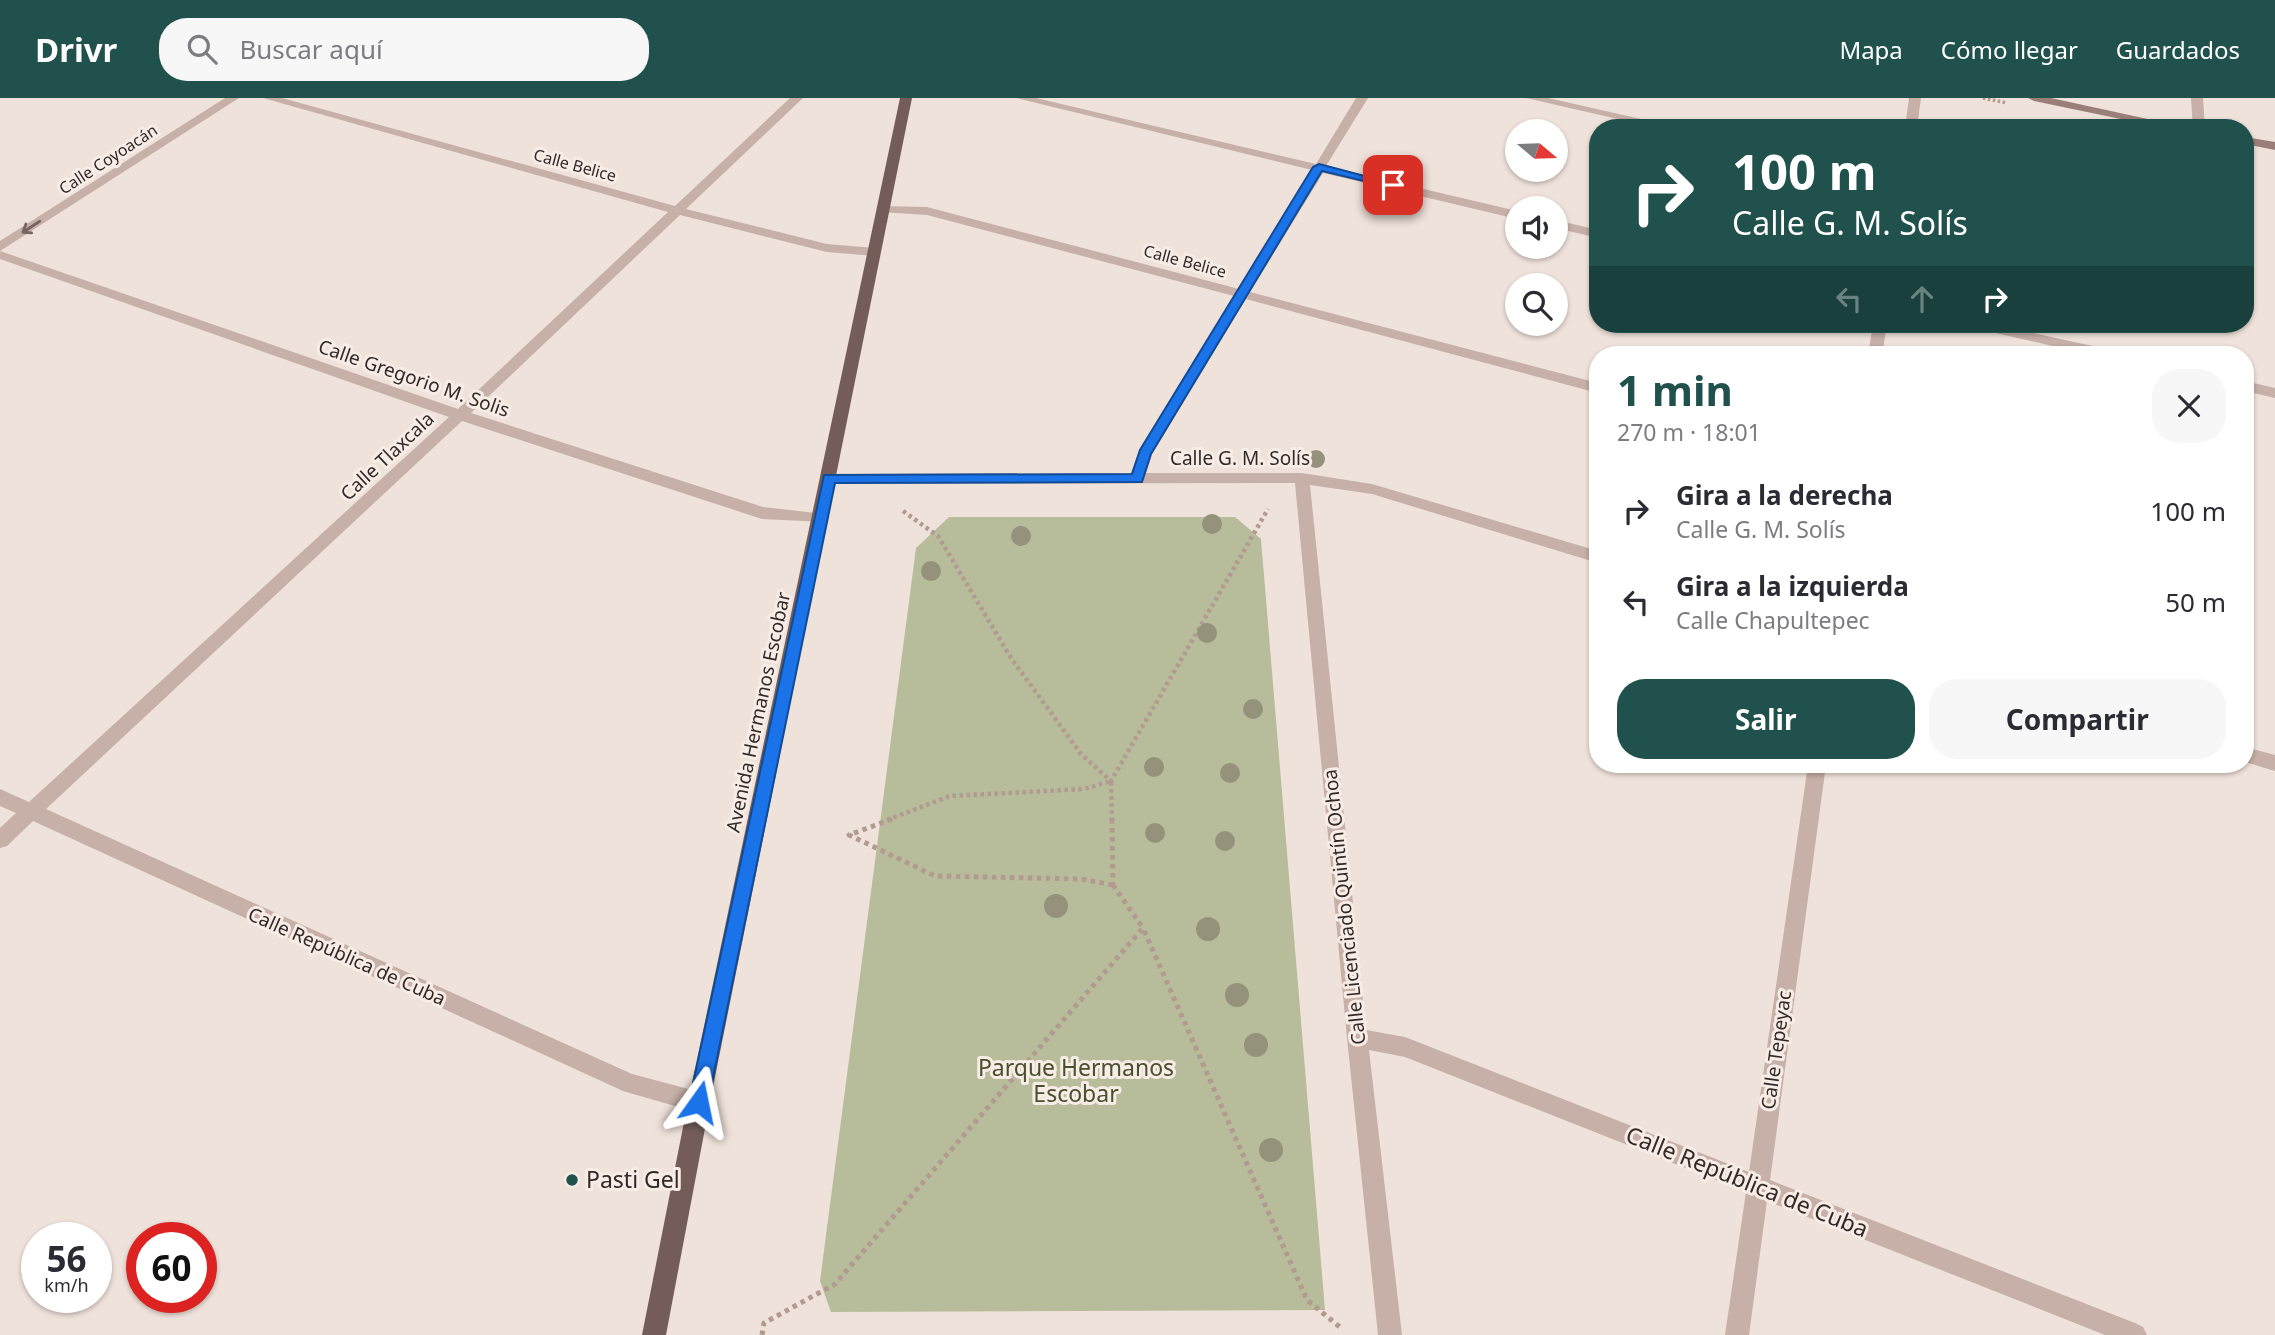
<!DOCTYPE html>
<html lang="es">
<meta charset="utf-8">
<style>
:root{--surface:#fff;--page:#f7f7f7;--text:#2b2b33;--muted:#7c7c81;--accent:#20514c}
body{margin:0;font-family:"Noto Sans",sans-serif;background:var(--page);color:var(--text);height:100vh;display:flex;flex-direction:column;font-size:26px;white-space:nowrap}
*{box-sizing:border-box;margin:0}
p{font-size:23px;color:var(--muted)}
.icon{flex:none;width:38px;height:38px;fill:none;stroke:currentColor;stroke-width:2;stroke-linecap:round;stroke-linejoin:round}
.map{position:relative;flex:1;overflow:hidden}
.sheet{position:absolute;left:1589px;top:248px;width:665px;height:427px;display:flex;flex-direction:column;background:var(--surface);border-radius:28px;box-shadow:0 2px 5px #0004}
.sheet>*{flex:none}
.top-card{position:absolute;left:1589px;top:21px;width:665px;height:214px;border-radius:28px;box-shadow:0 2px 5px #0004;background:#20514c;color:#fff;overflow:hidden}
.needle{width:46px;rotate:109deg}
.fabs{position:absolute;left:1505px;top:21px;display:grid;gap:14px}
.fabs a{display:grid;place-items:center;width:63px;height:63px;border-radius:50%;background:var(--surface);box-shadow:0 2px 5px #0004;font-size:35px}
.speed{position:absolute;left:21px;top:1124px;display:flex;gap:14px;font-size:35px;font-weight:700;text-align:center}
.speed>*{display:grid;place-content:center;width:91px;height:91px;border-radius:50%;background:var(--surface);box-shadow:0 2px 5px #0004;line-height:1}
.speed small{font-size:18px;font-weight:400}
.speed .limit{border:10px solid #d22;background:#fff;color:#111}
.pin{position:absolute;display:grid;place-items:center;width:60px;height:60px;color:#fff;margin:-30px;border-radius:14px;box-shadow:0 4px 10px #0006}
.me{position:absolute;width:77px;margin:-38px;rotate:12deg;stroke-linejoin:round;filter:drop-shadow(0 0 5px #0008)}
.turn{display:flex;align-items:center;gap:24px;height:147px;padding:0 28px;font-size:32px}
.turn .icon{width:91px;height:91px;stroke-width:2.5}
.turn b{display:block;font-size:49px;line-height:60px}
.lanes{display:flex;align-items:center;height:66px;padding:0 28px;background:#0003;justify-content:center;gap:35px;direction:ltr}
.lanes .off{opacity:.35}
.round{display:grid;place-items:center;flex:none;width:74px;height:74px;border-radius:28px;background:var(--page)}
.head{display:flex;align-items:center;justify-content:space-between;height:119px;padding:0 28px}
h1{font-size:42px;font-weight:700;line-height:52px;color:var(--accent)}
.cta{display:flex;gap:14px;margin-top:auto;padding:14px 28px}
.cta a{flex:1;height:80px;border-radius:28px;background:var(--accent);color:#fff;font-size:28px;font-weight:700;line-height:80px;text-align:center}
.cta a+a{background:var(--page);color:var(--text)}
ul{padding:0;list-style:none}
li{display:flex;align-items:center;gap:21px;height:91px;padding:0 28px}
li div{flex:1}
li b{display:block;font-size:26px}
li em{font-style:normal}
header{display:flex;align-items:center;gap:42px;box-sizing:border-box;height:98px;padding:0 35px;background:var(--accent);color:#fff}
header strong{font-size:33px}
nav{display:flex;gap:38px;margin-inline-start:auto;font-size:24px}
.search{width:490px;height:63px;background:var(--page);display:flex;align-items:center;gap:18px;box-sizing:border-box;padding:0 24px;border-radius:28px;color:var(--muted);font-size:26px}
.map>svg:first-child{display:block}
</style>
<header>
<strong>Drivr</strong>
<div class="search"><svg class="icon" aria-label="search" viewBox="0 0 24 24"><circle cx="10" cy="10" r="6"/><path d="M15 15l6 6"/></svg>Buscar aquí</div>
<nav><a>Mapa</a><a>Cómo llegar</a><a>Guardados</a></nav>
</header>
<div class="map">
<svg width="2275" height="1237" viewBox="0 0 2275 1237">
<rect width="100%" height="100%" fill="#efe2da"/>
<path fill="#b7bd9b" d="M949 419H1235L1261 441 1325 1212 831 1214 820 1183 916 450Z"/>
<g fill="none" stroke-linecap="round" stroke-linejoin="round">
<path stroke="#b29a91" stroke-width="3.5" stroke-dasharray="2.5 2.5" stroke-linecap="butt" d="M1983 0 2007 5"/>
<path stroke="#b29a91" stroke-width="4.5" stroke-dasharray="3.5 3.5" stroke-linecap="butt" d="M903 413 938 438 1011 560 1081 656 1111 683 1268 411
M887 722 950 698 1084 691 1111 683 1112 722"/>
<path stroke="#b29a91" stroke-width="5" stroke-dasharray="4.5 4.5" stroke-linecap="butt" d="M892 721 849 737 935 778 1081 781 1113 787
M1112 721 1113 787
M1113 787 1143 830
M762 1237 764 1225 835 1186 1143 830 1307 1202 1341 1230"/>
<path fill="#c6b0a7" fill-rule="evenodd" d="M2191 0H2203L2205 30H2193Z"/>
<path fill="#c6b0a7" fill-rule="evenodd" d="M225 0H239L0 153V143Z
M263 0H282L675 108 790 0H803L686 111 827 146 875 150 881 154 875 158 827 154 680 117 471 315 763 409 825 416 828 420 825 424 762 421 462 323 46 711 632 976 707 996 710 1004 707 1012 699 1015 623 993 33 723 7 748 0 750V730L16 715 0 708V691L29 704 449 319 0 161V153L458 311 668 114Z
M1016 0H1036L1316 66 1356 0H1368L1326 68 1517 113V121L1323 75 1250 194 1598 285V295L1246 201 1152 356 1146 375H1302L1372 386 1598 453V465L1372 396 1310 387 1366 932 1405 939 1749 1074 1808 667H1826L1770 1082 2135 1225 2143 1229 2147 1237H2105L1767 1103 1749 1237H1725L1746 1094 1405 959 1369 952 1402 1237H1378L1347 940 1295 385 829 386 821 381 829 376 1131 375 1138 356 1234 198 927 117 880 114V108L927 109 1239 191 1312 72Z
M1526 0H1548L1681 30H1657Z
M1909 0H1921L1917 30H1905Z
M1556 122 1598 132V140L1556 130Z
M1873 226H1887L1882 257H1868Z
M1967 226H1992L2111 252 2118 257H2092L1974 230Z
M2245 283 2275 290V300L2245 293Z
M2245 649 2275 657V673L2245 664Z"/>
<path fill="#9a7f79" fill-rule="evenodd" d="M2028 0H2051L2189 30H2164L2034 3Z
M2245 39 2275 44V52L2245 46Z"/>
<path fill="#745d59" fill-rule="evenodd" d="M900 0H912L710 1004 666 1237H642L688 1004Z"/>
</g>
<g fill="#94927b">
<circle cx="1316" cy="361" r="9"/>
<circle cx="1212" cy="426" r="10"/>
<circle cx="1021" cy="438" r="10"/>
<circle cx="931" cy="473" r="10"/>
<circle cx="1207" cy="535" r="10"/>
<circle cx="1253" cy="611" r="10"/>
<circle cx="1154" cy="669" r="10"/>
<circle cx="1230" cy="675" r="10"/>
<circle cx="1155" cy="735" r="10"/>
<circle cx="1225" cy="743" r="10"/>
<circle cx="1056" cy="808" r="12"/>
<circle cx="1208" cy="831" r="12"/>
<circle cx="1237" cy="897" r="12"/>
<circle cx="1256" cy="947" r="12"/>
<circle cx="1271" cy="1052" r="12"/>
</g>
<defs><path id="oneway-shaft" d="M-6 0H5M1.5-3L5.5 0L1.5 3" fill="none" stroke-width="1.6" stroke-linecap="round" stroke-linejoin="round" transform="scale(1.75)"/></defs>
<use stroke="#756661" href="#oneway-shaft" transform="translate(31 129) rotate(147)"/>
<path fill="#1a73e8" stroke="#114b97" stroke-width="2" d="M1319 66 1399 87 1393 90 1322 73 1151 356 1142 384 835 385 708 1004 706 1011 699 1014 692 1011 689 1004 824 377 1132 376 1140 352 1313 69Z"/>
<circle fill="#20514c" stroke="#f7ece6" stroke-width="2.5" cx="572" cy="1082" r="7"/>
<g text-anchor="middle" stroke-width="6" stroke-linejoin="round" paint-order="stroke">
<g font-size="16" fill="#332927" stroke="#f7ece6">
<text transform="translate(108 61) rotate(-33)" y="6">Calle Coyoacán</text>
<text transform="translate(575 67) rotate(15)" y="6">Calle Belice</text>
<text transform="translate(1185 163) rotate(15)" y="6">Calle Belice</text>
</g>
<g font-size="19" fill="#332927" stroke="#f7ece6">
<text transform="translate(414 280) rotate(19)" y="7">Calle Gregorio M. Solis</text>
<text transform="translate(387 358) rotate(-43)" y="7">Calle Tlaxcala</text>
<text x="1240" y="367">Calle G. M. Solís</text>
<text transform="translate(758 614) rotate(-78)" y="7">Avenida Hermanos Escobar</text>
<text transform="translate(1344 809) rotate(-96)" y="7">Calle Licenciado Quintín Ochoa</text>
<text transform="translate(347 858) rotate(24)" y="7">Calle República de Cuba</text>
<text transform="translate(1776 952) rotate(-82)" y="7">Calle Tepeyac</text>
</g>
<g font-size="23" fill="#49502d" stroke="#f7ece6">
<text x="1076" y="978">Parque Hermanos<tspan x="1076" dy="26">Escobar</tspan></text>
</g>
<g font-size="23" fill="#332927" stroke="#f7ece6" text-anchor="start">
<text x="586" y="1090">Pasti Gel</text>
</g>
<g font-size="23" fill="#332927" stroke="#f7ece6">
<text transform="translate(1747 1084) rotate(22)" y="8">Calle República de Cuba</text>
</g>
</g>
</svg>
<div class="fabs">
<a><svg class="needle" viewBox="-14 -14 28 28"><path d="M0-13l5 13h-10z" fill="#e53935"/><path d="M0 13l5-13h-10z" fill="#7c7c81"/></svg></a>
<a><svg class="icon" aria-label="sound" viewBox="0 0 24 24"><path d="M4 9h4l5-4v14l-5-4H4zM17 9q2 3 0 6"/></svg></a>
<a><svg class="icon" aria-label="search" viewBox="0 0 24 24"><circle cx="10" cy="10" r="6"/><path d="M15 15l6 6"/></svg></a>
</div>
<div class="speed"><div>56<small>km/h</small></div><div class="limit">60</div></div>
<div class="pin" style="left:1393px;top:87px;background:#d93025"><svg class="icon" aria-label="arrive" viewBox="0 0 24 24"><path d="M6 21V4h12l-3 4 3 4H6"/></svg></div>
<svg class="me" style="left:699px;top:1004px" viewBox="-20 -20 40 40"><path d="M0-17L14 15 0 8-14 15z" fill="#1a73e8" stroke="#fff" stroke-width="4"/></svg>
<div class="top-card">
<div class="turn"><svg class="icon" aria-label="right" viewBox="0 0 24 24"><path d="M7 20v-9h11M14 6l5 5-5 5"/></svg><div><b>100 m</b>Calle G. M. Solís</div></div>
<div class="lanes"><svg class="icon off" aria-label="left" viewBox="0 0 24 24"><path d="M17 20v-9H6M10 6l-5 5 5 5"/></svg><svg class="icon off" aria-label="ahead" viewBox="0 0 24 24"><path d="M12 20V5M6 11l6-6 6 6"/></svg><svg class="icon" aria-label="right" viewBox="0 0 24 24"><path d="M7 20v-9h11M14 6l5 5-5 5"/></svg></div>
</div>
<section class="sheet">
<div class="head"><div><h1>1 min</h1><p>270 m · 18:01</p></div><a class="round"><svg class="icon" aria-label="close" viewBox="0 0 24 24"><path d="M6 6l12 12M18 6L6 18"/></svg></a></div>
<ul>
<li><svg class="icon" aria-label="right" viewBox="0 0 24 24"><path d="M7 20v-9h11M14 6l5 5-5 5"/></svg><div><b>Gira a la derecha</b><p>Calle G. M. Solís</p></div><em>100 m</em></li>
<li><svg class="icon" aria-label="left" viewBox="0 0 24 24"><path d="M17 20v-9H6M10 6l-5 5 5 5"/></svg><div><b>Gira a la izquierda</b><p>Calle Chapultepec</p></div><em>50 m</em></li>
</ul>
<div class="cta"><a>Salir</a><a>Compartir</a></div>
</section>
</div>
